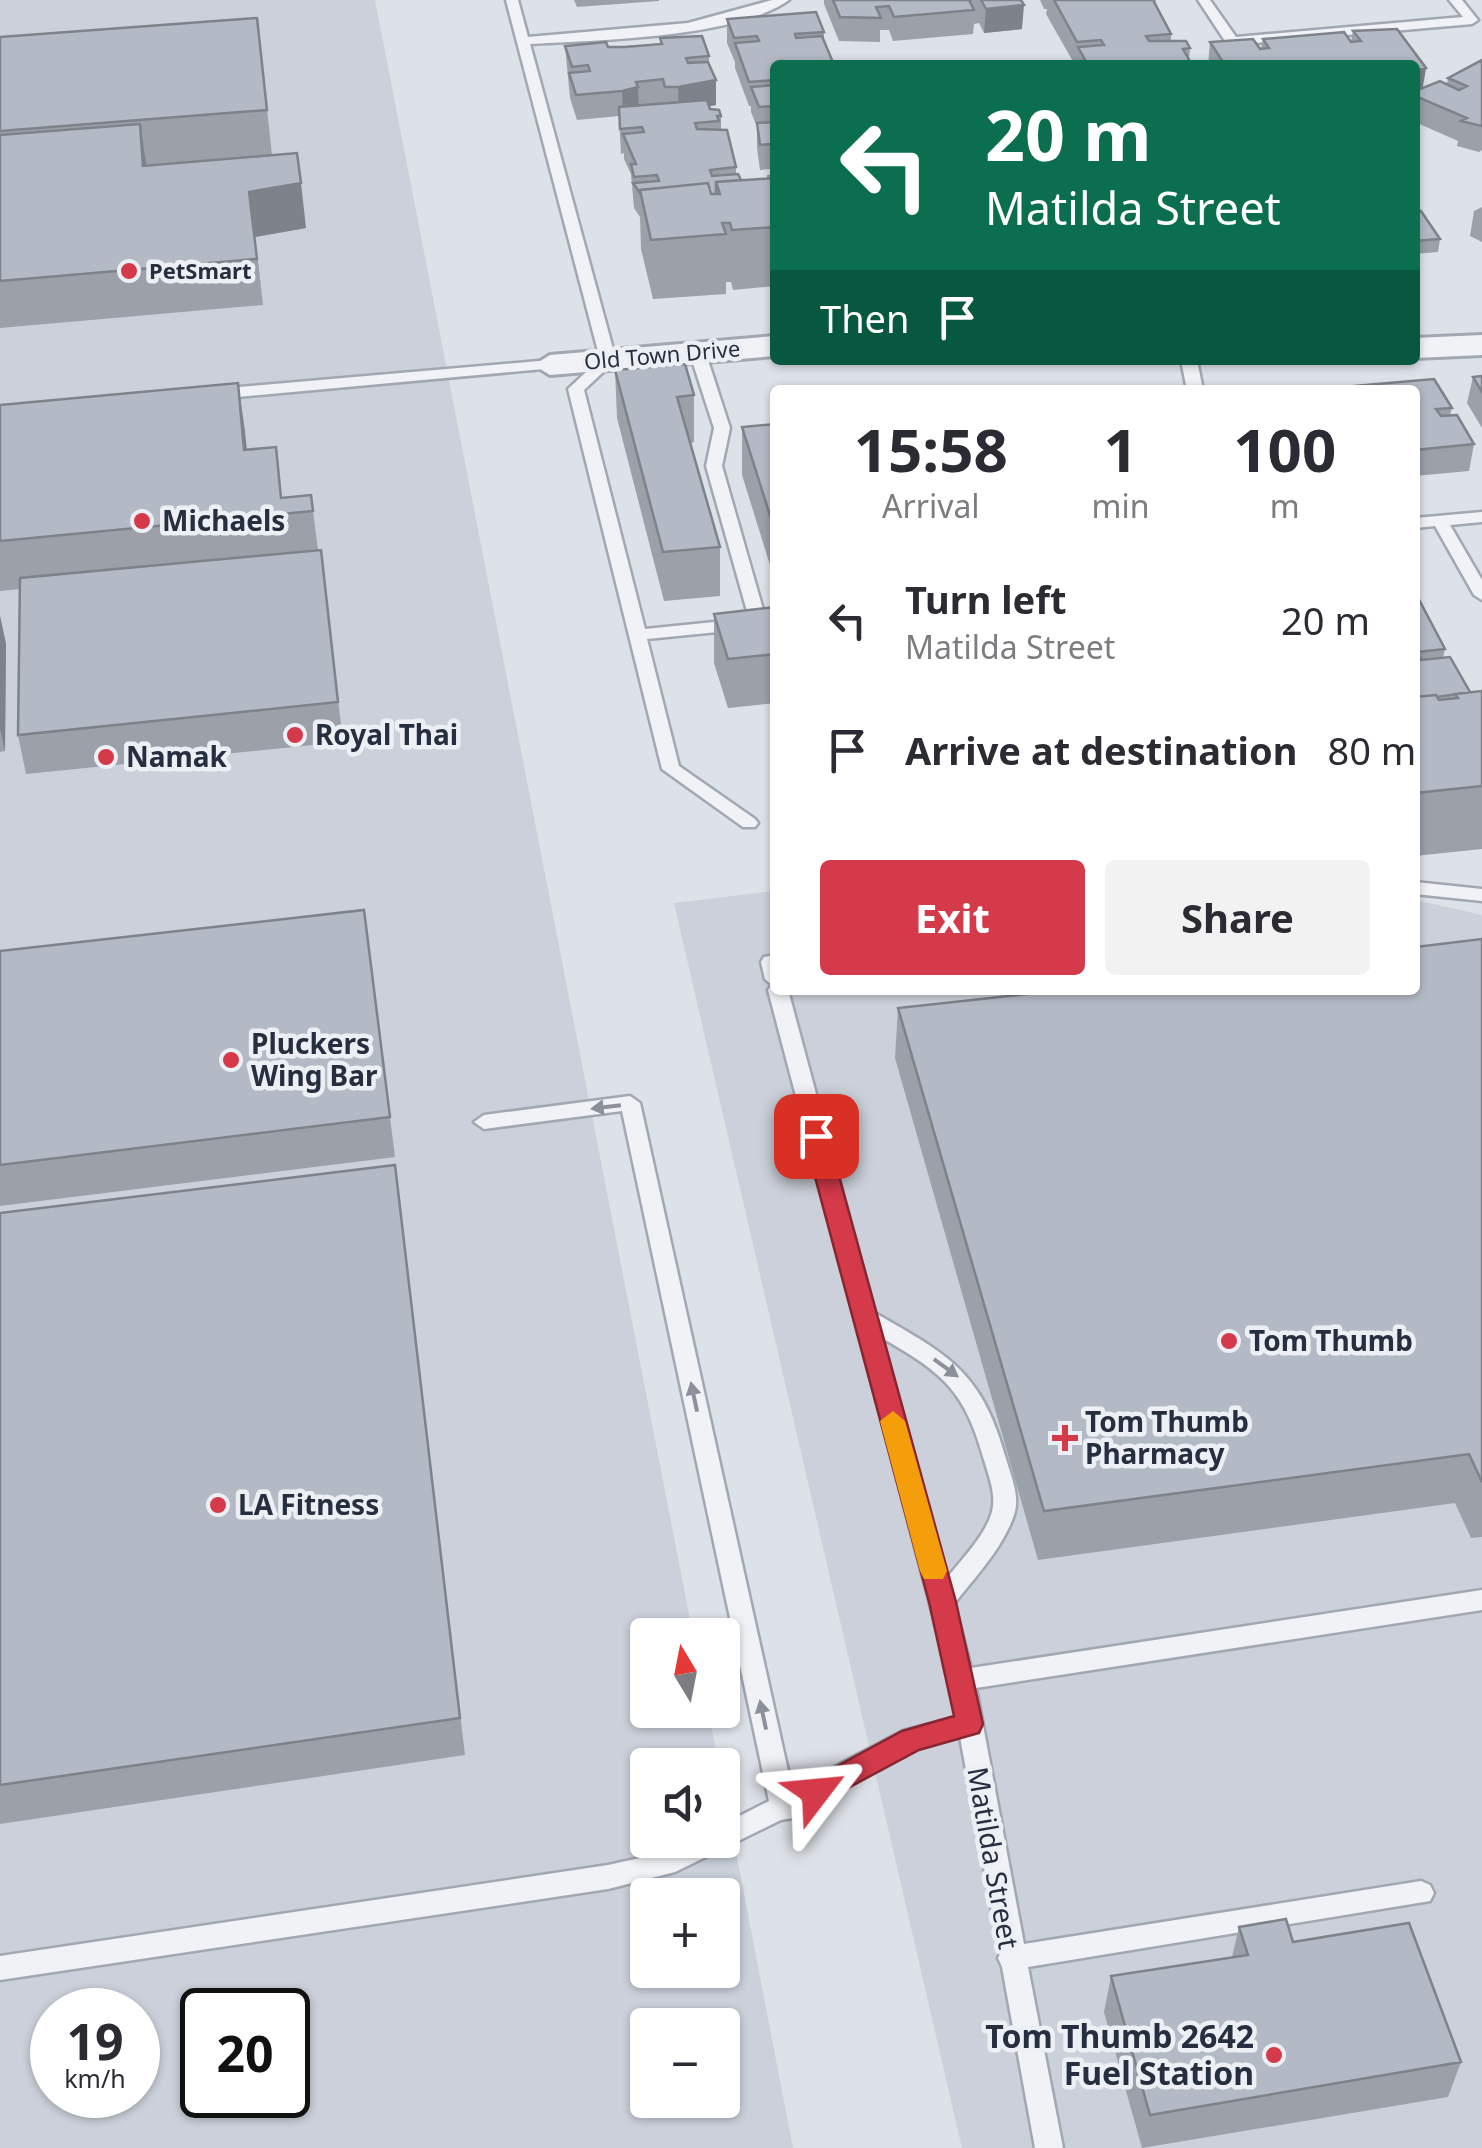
<!DOCTYPE html>
<meta charset="utf-8">
<style>
:root{--surface:#fff;--page:#f2f2f3;--text:#2b2b33;--muted:#7c7c81;--accent:#d53a4b}
body{margin:0;font-family:"Noto Sans",sans-serif;background:var(--page);color:var(--text);height:100vh;display:flex;flex-direction:column;font-size:38px;white-space:nowrap}
*{box-sizing:border-box;margin:0}
p{font-size:32px;color:var(--muted)}
.icon{flex:none;width:55px;height:55px;fill:none;stroke:currentColor;stroke-width:2;stroke-linecap:round;stroke-linejoin:round}
.map{position:relative;flex:1;overflow:hidden}
.side{position:absolute;left:770px;top:385px;width:650px;height:610px;display:flex;flex-direction:column;background:var(--surface);border-radius:10px;box-shadow:0 2px 8px #0004}
.side>*{flex:none}
.top-card{position:absolute;left:770px;top:60px;width:650px;height:305px;border-radius:10px;box-shadow:0 2px 8px #0004;background:#0b6e4f;color:#fff;overflow:hidden}
.needle{width:65px;rotate:350deg}
.buttons{position:absolute;left:630px;top:1618px;display:grid;gap:20px}
.buttons a{display:grid;place-items:center;width:110px;height:110px;border-radius:10px;background:var(--surface);box-shadow:0 2px 8px #0004;font-size:50px}
.speed{position:absolute;left:30px;top:1988px;display:flex;gap:20px;font-size:50px;font-weight:700;text-align:center}
.speed>*{display:grid;place-content:center;width:130px;height:130px;border-radius:50%;background:var(--surface);box-shadow:0 2px 8px #0004;line-height:1}
.speed small{font-size:25px;font-weight:400}
.speed .limit{border:5px solid #111;border-radius:15px;background:#fff;color:#111}
.pin{position:absolute;display:grid;place-items:center;width:85px;height:85px;color:#fff;margin:-42px;border-radius:20px;box-shadow:0 5px 15px #0006}
.me{position:absolute;width:110px;margin:-55px;rotate:61deg;stroke-linejoin:round;filter:drop-shadow(0 0 8px #0008)}
.turn{display:flex;align-items:center;gap:35px;height:210px;padding:0 50px;font-size:45px}
.turn .icon{width:130px;height:130px;stroke-width:2.5}
.turn b{display:block;font-size:70px;line-height:85px}
.then{display:flex;align-items:center;height:95px;padding:0 50px;background:#0003;gap:20px;font-size:38px}
.eta{display:flex;justify-content:space-evenly;align-items:center;height:170px;text-align:center}
.eta b{font-size:60px;font-weight:700;line-height:70px}
.button{display:flex;gap:20px;margin-top:auto;padding:20px 50px}
.button a{flex:1;height:115px;border-radius:10px;background:var(--accent);color:#fff;font-size:40px;font-weight:700;line-height:115px;text-align:center}
.button a+a{background:var(--page);color:var(--text)}
ul{padding:0;list-style:none}
li{display:flex;align-items:center;gap:30px;height:130px;padding:0 50px}
li div{flex:1}
li b{display:block;font-size:38px}
li em{font-style:normal}
.map>svg:first-child{display:block}
</style>
<div class="map">
<svg width="1482" height="2148" viewBox="0 0 1482 2148">
<rect width="100%" height="100%" fill="#dde1e8"/>
<path fill="#cbd0da" fill-rule="evenodd" d="M0 0H375L693 1635H648V1710H708L719 1765H648V1840H722L723 1785 793 2148H0ZM648 1895H722V1970H648ZM52 2010H138V2095H52ZM202 2010H288V2095H202ZM648 2025H722V2100H648Z
M775 891V990H1415V900L1482 915V2148H962L674 903Z"/>
<g fill="none" stroke-linecap="round" stroke-linejoin="round">
<g stroke="#a2a8b2" stroke-width="5">
<path id="lane" d="M506 0H518L528 37 688 23 772 0H789C736 38 597 40 530 44L616 360 584 390 645 629 734 620 747 611 706 466 714 428 689 351 692 348H702L705 351 730 428 722 466 764 613 738 630 647 639 679 766 755 819 758 823 755 827H743L662 769 568 389 600 359Z
M1198 0H1210L1236 37 1463 17 1449 0H1462L1478 20 1472 24 1232 45 1227 44Z
M550 360 555 362V368L216 399 208 394 216 389Z
M1181 360H1197L1203 390H1187Z
M1482 512V522L1450 525 1482 580V600L1474 595 1435 526 1415 528V518Z
M1415 882 1482 889V901L1415 894Z
M775 955V990H788L875 1313C952 1357 982 1372 1007 1462 1012 1479 1020 1497 1014 1515 1003 1548 975 1577 954 1604L971 1668 1482 1590V1610L976 1688 1024 1944 1421 1881 1430 1885 1434 1893 1430 1901 1028 1967 1063 2148H1035L1002 1967 998 1958 1000 1954 960 1737 917 1748 796 1812 793 1818 781 1820 675 1872 608 1889 0 1980V1956L608 1865 663 1853 692 1840H722V1825L769 1801 622 1111 484 1129 474 1122 484 1115 630 1096 640 1103 792 1789 903 1731 957 1717 950 1680 768 990 772 985 765 979 761 962 764 957ZM882 1338C945 1374 965 1391 985 1463 990 1480 997 1497 991 1515 983 1538 962 1559 947 1578Z"/>
</g>
<g stroke="#a2a8b2" stroke-width="6">
<path id="street" d="M1482 335V355L1415 358V338Z
M775 336V356L550 375 534 365 550 355Z"/>
</g>
<use href="#lane" fill="#f0f2f6" fill-rule="evenodd"/>
<use href="#street" fill="#f0f2f6" fill-rule="evenodd"/>
</g>
<path fill="#9ba0a9" d="M574 0H659V1L577 7Z
M824 0H1021L1022 29 984 33 979 23 974 24 973 34 893 41 889 30H880V42L839 41 824 4Z
M1040 0H1156L1155 5 1171 34V41L1190 48 1189 60 1192 65H1075L1046 14 1047 9H1044Z
M257 18 272 155 147 165 306 228 255 237 263 305 0 328V37Z
M727 19 824 32V42L775 65V173L771 169 760 170 757 148V127L751 112V106H749L735 68V62L727 43Z
M1397 29 1426 68 1422 88 1440 81 1447 84 1448 78 1482 60V150L1479 152 1457 146 1458 141 1415 122V65H1208L1210 42 1253 39 1260 49H1261L1263 39 1344 32 1351 42 1353 31Z
M660 38 709 56V64L716 80V105L709 106 710 109 721 116V130L736 167V174L741 180 767 178V175L775 173V286L733 290 731 282H726V294L653 299 641 249 640 217 634 208 631 174 624 159V153L621 154 619 116 577 120 570 98 565 46 608 47 660 44Z
M1482 207V242L1470 236 1474 211Z
M1415 211 1440 239 1438 252 1415 254Z
M615 370 694 395V442L691 443 720 547V596L664 601 617 418Z
M1482 376V428L1467 403 1473 377Z
M238 383 247 450 282 498 311 495 318 550H321L343 742 26 774 18 735 20 589 0 591V405Z
M1415 390 1452 408 1450 415 1474 444 1469 471 1415 476Z
M775 424V581L742 475V427Z
M1415 592 1445 649 1443 658 1470 692 1482 691V849L1415 856Z
M775 607V703L728 708 714 663V614Z
M0 616 6 644 5 751 0 752Z
M364 910 395 1157 0 1206V951Z
M1482 939V1537L1471 1538 1455 1503 1038 1560 895 1058 898 1008Z
M395 1165 465 1755 0 1824V1213Z
M1239 1927 1293 1942 1461 2062 1448 2097 1142 2148 1104 2012 1111 1976 1232 1957Z"/>
<path fill="#7e828a" d="M1024 5 1022 29 984 33 986 9Z
M1426 68 1422 92 1415 93V70Z
M716 80V105L679 112 678 87Z
M638 87 639 111 623 116 622 91Z
M140 124 147 169 143 166Z
M301 183 306 228 255 237 263 305 249 192Z
M238 383 245 431 251 498 244 450Z
M0 616 6 644 5 751 0 729Z"/>
<path fill="#b4bac5" stroke="#7e828a" stroke-width="2.5" d="M833 0H972H969L974 10 894 17 889 6 876 7 881 18 840 17Z
M981 0H1021L1024 5 986 9Z
M1054 0H1153L1171 34 1146 36 1149 41H1186L1190 48 1183 49 1192 65H1088L1078 47 1104 45 1101 40 1077 42Z
M816 12 824 32 795 34 796 38 822 36 834 65H775V83L774 80 749 82 735 43 759 41 757 36 734 38 727 19Z
M257 18 267 110 0 131V37Z
M1397 29 1426 68 1415 70V65H1380L1378 63 1366 64 1367 65H1225L1210 42 1253 39 1260 49 1269 48 1263 39 1344 32 1351 42 1361 41 1353 31Z
M702 36 709 56 686 58 688 63 708 62 716 80 678 87H665L663 79 636 82 638 87 622 91 576 95 569 73 590 71 588 65 572 67 565 46 606 42 608 47H625L662 44 660 38Z
M1482 60V126L1461 121 1467 118 1415 96V91L1440 81 1459 90 1467 86 1448 78Z
M775 85V106L759 107 751 87Z
M707 100 710 109 719 110 721 116H717L719 121 695 123 697 129 727 130 736 167 710 170 712 176 738 174 741 180 716 182V194H711L708 183 640 190V193L633 183 659 181 657 175 634 177 631 164H636L623 134 644 132 642 127 620 129 619 107Z
M775 122V148L771 144 760 145 757 123Z
M140 124 143 166 297 153 301 183 249 192 257 259 0 281V135Z
M775 178V227L732 230 730 223H722L726 234 651 240 640 190 708 183 711 194H720L716 182Z
M1415 211H1421L1440 239 1415 241Z
M685 364 694 395 677 397 720 547 663 552 615 370Z
M1482 376V392L1473 377Z
M1434 379 1452 408 1436 409 1441 416 1457 415 1474 444 1415 450V390H1308Z
M238 383 244 450 276 447 281 498 311 495 313 511 0 541V405Z
M775 424V531L742 427Z
M321 550 338 702 18 735 20 578Z
M1415 592 1445 649 1417 652 1421 660 1450 657 1470 692 1437 697 1436 695 1415 697Z
M775 607V654L728 659 714 614Z
M1482 691V786L1415 793V697L1436 695 1439 700 1458 698 1455 694Z
M364 910 390 1117 0 1165V951Z
M1482 939V1482L1469 1454 1044 1511 898 1008 1063 990H1415V947Z
M395 1165 460 1718 0 1785V1213Z
M1286 1919 1293 1942 1409 1923 1461 2062 1150 2115 1111 1976 1248 1955 1239 1927Z"/>
<defs><path id="oneway-solid" d="M-6-.8H1V-3.2L6.5 0L1 3.2V.8H-6Z" transform="scale(2.5)"/></defs>
<g fill="#8b909a">
<use href="#oneway-solid" transform="translate(606 1107) rotate(173)"/>
<use href="#oneway-solid" transform="translate(946 1368) rotate(36)"/>
<use href="#oneway-solid" transform="translate(694 1397) rotate(-102)"/>
<use href="#oneway-solid" transform="translate(763 1715) rotate(-102)"/>
</g>
<path fill="#d53a4b" stroke="#8a2631" stroke-width="2.5" d="M816 1127 828 1136 956 1602 983 1724 979 1733 919 1750 816 1805 806 1801 802 1792 806 1783 902 1731 954 1716 929 1602 804 1136Z"/>
<path fill="#f59e0b" d="M893 1411 905 1421 947 1571 943 1579H924L920 1571 880 1421Z"/>
<g fill="#d53a4b" stroke="#ecf0f5" stroke-width="4">
<circle cx="129" cy="271" r="10"/>
<circle cx="142" cy="521" r="10"/>
<circle cx="295" cy="735" r="10"/>
<circle cx="106" cy="757" r="10"/>
<circle cx="231" cy="1060" r="10"/>
<circle cx="1229" cy="1341" r="10"/>
<path d="M1060 1423h10v10h10v10h-10v10h-10v-10h-10v-10h10z"/>
<circle cx="218" cy="1505" r="10"/>
<circle cx="1274" cy="2055" r="10"/>
</g>
<g text-anchor="middle" stroke-width="9" stroke-linejoin="round" paint-order="stroke">
<g font-size="22" font-weight="bold" fill="#262e3f" stroke="#ecf0f5" text-anchor="start">
<text x="149" y="279">PetSmart</text>
</g>
<g font-size="22" fill="#262e3f" stroke="#ecf0f5">
<text transform="translate(662 355) rotate(-5)" y="8">Old Town Drive</text>
</g>
<g font-size="28" font-weight="bold" fill="#262e3f" stroke="#ecf0f5" text-anchor="start">
<text x="162" y="531">Michaels</text>
<text x="315" y="745">Royal Thai</text>
<text x="126" y="767">Namak</text>
<text x="251" y="1054">Pluckers<tspan x="251" dy="32">Wing Bar</tspan></text>
<text x="1249" y="1351">Tom Thumb</text>
<text x="1085" y="1432">Tom Thumb<tspan x="1085" dy="32">Pharmacy</tspan></text>
<text x="238" y="1515">LA Fitness</text>
</g>
<g font-size="28" fill="#262e3f" stroke="#ecf0f5">
<text transform="translate(993 1858) rotate(80)" y="10">Matilda Street</text>
</g>
<g font-size="32" font-weight="bold" fill="#262e3f" stroke="#ecf0f5" text-anchor="end">
<text x="1254" y="2048">Tom Thumb 2642<tspan x="1254" dy="37">Fuel Station</tspan></text>
</g>
</g>
</svg>
<div class="buttons">
<a><svg class="needle" viewBox="-14 -14 28 28"><path d="M0-13l5 13h-10z" fill="#e53935"/><path d="M0 13l5-13h-10z" fill="#7c7c81"/></svg></a>
<a><svg class="icon" aria-label="sound" viewBox="0 0 24 24"><path d="M4 9h4l5-4v14l-5-4H4zM17 9q2 3 0 6"/></svg></a>
<a>+</a>
<a>−</a>
</div>
<div class="speed"><div>19<small>km/h</small></div><div class="limit">20</div></div>
<div class="pin" style="left:816px;top:1136px;background:#d93025"><svg class="icon" aria-label="arrive" viewBox="0 0 24 24"><path d="M6 21V4h12l-3 4 3 4H6"/></svg></div>
<svg class="me" style="left:816px;top:1792px" viewBox="-20 -20 40 40"><path d="M0-17L14 15 0 8-14 15z" fill="#d53a4b" stroke="#fff" stroke-width="4"/></svg>
<div class="top-card">
<div class="turn"><svg class="icon" aria-label="left" viewBox="0 0 24 24"><path d="M17 20v-9H6M10 6l-5 5 5 5"/></svg><div><b>20 m</b>Matilda Street</div></div>
<div class="then">Then<svg class="icon" aria-label="arrive" viewBox="0 0 24 24"><path d="M6 21V4h12l-3 4 3 4H6"/></svg></div>
</div>
<section class="side">
<div class="eta">
<div><b>15:58</b><p>Arrival</p></div>
<div><b>1</b><p>min</p></div>
<div><b>100</b><p>m</p></div>
</div>
<ul>
<li><svg class="icon" aria-label="left" viewBox="0 0 24 24"><path d="M17 20v-9H6M10 6l-5 5 5 5"/></svg><div><b>Turn left</b><p>Matilda Street</p></div><em>20 m</em></li>
<li><svg class="icon" aria-label="arrive" viewBox="0 0 24 24"><path d="M6 21V4h12l-3 4 3 4H6"/></svg><div><b>Arrive at destination</b></div><em>80 m</em></li>
</ul>
<div class="button"><a>Exit</a><a>Share</a></div>
</section>
</div>
